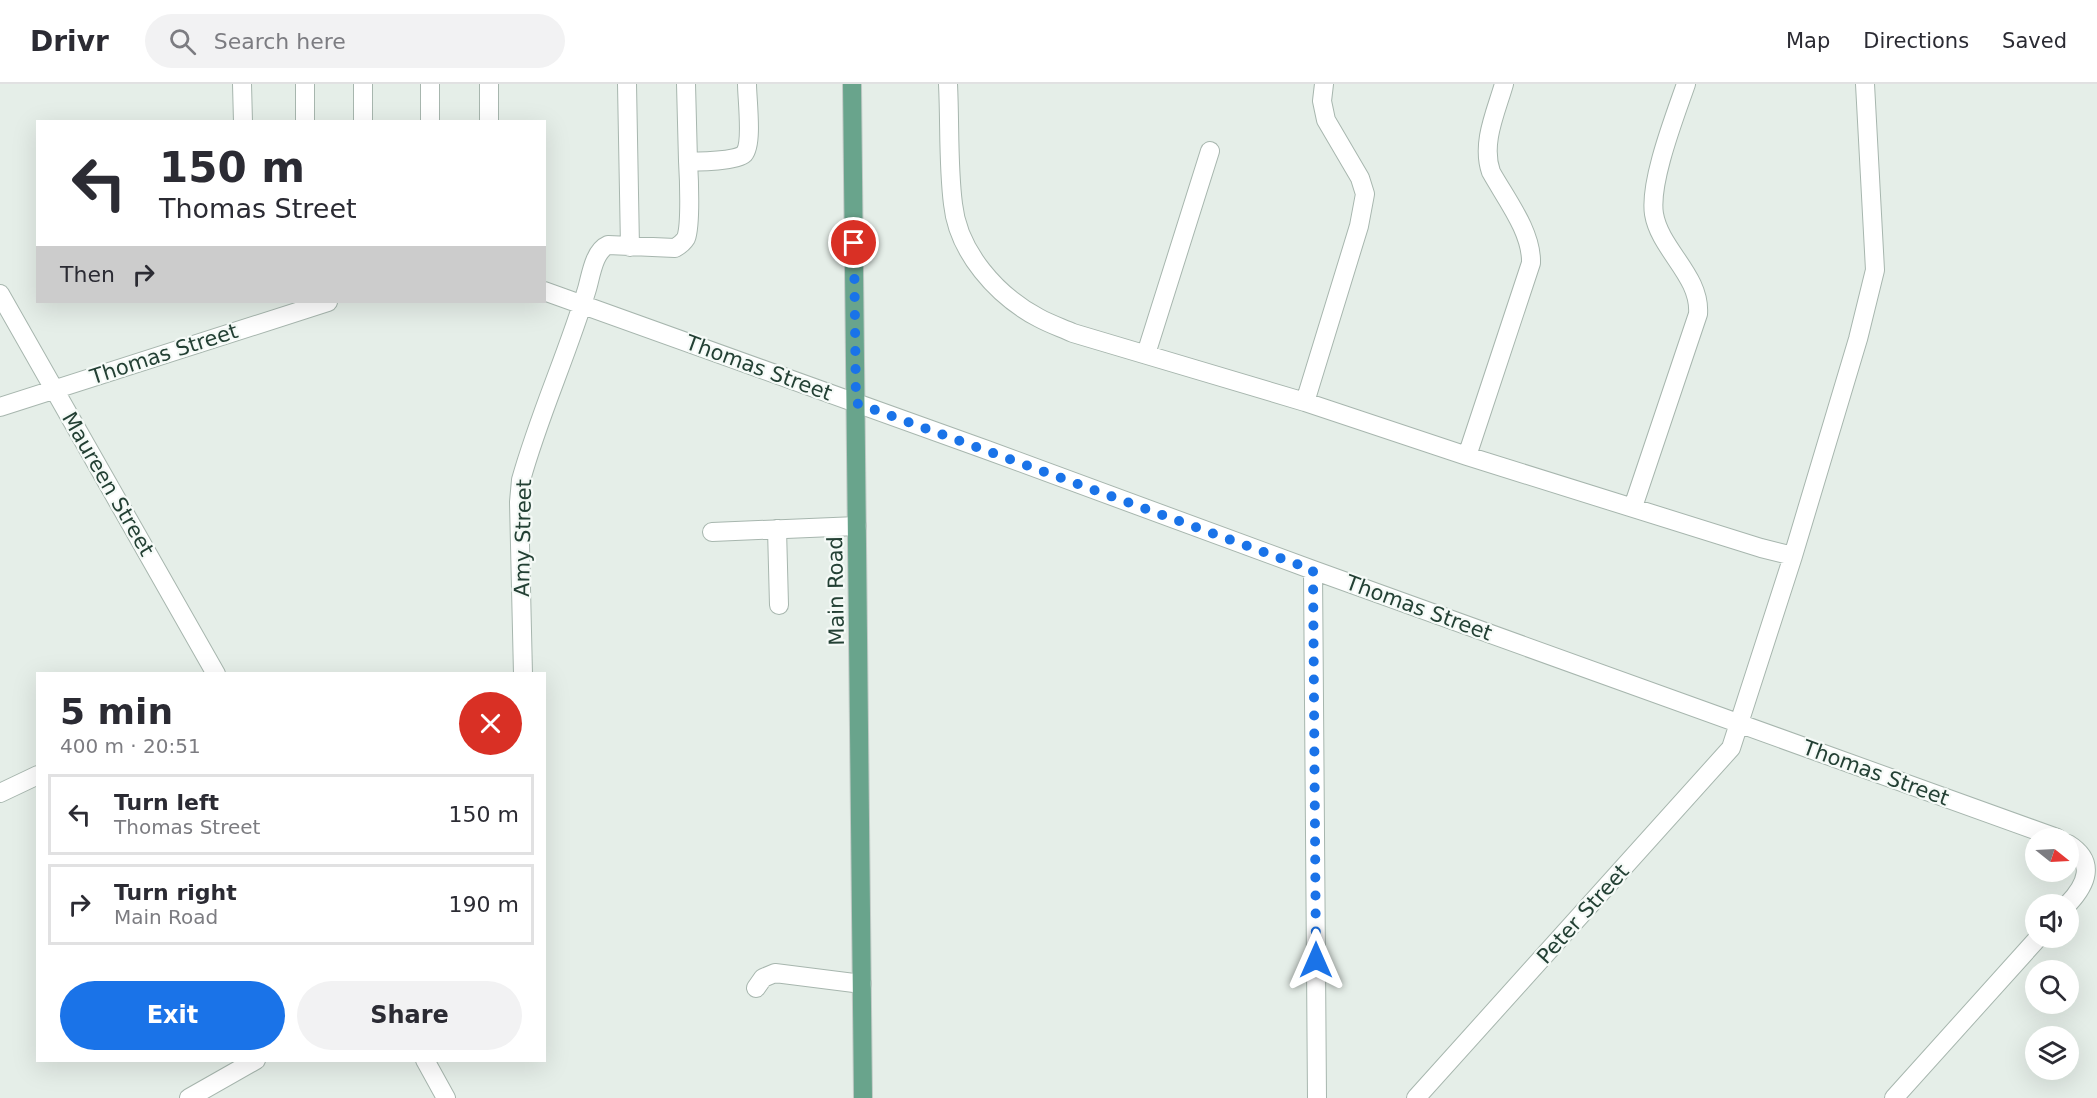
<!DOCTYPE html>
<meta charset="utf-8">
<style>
:root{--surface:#fff;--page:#f2f2f3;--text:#2b2b33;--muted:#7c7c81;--line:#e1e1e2;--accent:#1a73e8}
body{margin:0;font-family:"DejaVu Sans",sans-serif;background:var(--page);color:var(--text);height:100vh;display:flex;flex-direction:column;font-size:22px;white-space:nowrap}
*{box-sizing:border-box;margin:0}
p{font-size:20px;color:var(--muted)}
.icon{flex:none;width:33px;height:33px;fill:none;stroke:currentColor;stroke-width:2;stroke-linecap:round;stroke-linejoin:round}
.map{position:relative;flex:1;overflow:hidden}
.sheet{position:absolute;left:36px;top:588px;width:510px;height:390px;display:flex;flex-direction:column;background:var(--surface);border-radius:0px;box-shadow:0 6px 24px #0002}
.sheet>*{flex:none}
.top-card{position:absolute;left:36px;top:36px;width:510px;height:183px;border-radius:0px;box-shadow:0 6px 24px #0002;background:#fff;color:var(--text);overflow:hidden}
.needle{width:39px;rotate:108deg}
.controls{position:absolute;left:2025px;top:744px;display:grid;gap:12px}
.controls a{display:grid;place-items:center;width:54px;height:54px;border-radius:50%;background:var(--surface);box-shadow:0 6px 24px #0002;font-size:30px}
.pin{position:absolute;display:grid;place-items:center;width:51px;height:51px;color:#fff;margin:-26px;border:3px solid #fff;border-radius:50%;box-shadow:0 2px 6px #0007}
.me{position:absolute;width:66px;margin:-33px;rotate:0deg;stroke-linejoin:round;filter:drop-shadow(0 0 4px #0008)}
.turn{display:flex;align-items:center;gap:21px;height:126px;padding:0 24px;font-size:27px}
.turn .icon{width:78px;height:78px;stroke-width:2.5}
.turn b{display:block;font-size:42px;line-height:51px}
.then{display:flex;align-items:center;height:57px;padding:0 24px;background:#0003;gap:12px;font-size:22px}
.round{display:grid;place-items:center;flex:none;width:63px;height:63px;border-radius:32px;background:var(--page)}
.summary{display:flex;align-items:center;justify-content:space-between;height:102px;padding:0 24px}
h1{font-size:36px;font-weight:800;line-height:45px}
.button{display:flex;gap:12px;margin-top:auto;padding:12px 24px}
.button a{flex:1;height:69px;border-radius:36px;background:var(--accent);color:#fff;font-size:24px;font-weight:800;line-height:69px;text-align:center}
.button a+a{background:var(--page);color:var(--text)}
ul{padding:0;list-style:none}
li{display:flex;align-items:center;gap:18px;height:81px;margin:0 12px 9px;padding:0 12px;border:3px solid var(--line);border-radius:0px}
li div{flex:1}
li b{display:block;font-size:22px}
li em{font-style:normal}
header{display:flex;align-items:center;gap:36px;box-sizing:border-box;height:84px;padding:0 30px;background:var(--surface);border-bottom:2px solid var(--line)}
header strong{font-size:28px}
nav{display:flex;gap:33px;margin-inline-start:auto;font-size:21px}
.search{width:420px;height:54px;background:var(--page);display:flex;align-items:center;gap:15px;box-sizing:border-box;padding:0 21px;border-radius:33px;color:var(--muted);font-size:22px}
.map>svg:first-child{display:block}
</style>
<header>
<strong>Drivr</strong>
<div class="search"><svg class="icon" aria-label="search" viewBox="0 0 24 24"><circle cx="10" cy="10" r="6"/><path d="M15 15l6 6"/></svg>Search here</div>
<nav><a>Map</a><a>Directions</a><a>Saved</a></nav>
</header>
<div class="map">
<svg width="2097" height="1014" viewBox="0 0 2097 1014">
<rect width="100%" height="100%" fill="#e5eee8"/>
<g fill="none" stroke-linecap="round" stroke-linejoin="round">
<g stroke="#a7b6ae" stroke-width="20">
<path id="minor" d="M242 0 243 38
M305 0V38
M489 0V38
M627 0 630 163
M686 0 688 77
M948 0C950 40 948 81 953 120 958 168 997 212 1039 234 1050 240 1062 244 1073 249L1305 318 1467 372 1761 464 1793 472 1858 255 1875 186 1865 0
M363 38V0
M430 38V0
M544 207 987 366 1313 486 2057 754
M0 210 216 590
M1146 270 1210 67
M1305 318 1359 142 1365 110 1360 94 1326 36 1322 17 1324 0
M0 323 328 218
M1467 372 1531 179C1532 148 1506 115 1491 88 1481 59 1496 28 1504 0
M1633 423 1698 230C1701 192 1660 166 1654 130 1649 98 1675 32 1686 0
M777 445 779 521
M712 448 857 442
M1313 486 1317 1014
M523 590 519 418 521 396C539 331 568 269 587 205 591 191 594 167 608 161L675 164C680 161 683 159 686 154 691 141 689 93 688 77 699 78 737 77 744 70 753 60 747 15 747 0
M0 709 38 691
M2068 820C2086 801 2097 778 2068 760
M756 904 763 894 775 889 862 900
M425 976 446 1014
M189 1014 256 976
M1416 1014 1731 664 1793 472
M1894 1014 2038 854"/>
</g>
<g stroke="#c1cac6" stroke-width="20">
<path id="major" d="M852 0 863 1014"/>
</g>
<use href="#minor" stroke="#fff" stroke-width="18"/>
<use href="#major" stroke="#69a48c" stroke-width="18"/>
</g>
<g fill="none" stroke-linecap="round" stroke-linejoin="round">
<path stroke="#1a73e8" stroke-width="10" stroke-dasharray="0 18" d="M854 159 856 319 1313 486 1316 876"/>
</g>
<g text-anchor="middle" stroke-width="4.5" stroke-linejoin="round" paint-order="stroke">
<g font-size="21" fill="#234034" stroke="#f5faf7">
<text transform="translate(164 270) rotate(-18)" y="7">Thomas Street</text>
<text transform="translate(759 284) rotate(20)" y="7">Thomas Street</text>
<text transform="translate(108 400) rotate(60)" y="7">Maureen Street</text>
<text transform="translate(523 454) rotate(-89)" y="7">Amy Street</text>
<text transform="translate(836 507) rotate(-91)" y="7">Main Road</text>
<text transform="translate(1419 524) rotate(20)" y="7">Thomas Street</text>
<text transform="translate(1876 689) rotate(20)" y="7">Thomas Street</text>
<text transform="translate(1583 830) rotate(-48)" y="7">Peter Street</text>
</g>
</g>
</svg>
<div class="controls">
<a><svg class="needle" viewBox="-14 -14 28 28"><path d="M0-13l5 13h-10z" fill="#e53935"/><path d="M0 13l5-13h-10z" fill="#7c7c81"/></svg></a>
<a><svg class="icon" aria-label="sound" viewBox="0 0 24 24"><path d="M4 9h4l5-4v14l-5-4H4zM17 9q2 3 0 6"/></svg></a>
<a><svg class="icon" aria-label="search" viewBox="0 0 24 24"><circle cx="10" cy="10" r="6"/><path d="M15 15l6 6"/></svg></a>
<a><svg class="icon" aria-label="layers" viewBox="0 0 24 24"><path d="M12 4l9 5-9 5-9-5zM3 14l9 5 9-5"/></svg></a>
</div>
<div class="pin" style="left:854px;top:159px;background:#d93025"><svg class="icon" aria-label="arrive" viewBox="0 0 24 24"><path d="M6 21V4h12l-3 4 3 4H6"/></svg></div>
<svg class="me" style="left:1316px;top:876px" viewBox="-20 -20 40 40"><path d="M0-17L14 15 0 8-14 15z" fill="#1a73e8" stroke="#fff" stroke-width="4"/></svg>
<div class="top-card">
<div class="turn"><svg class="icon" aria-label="left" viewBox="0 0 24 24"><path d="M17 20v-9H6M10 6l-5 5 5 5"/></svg><div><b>150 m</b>Thomas Street</div></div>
<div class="then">Then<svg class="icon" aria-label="right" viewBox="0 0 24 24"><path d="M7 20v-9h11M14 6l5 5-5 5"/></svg></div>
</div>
<section class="sheet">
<div class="summary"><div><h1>5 min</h1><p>400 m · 20:51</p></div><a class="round" style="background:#d93025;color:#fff"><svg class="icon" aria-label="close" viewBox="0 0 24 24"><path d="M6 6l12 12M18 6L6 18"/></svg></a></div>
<ul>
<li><svg class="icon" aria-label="left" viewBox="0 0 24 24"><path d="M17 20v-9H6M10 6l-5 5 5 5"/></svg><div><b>Turn left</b><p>Thomas Street</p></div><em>150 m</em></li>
<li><svg class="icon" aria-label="right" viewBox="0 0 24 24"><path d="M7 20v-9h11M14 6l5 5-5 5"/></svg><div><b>Turn right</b><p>Main Road</p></div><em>190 m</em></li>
</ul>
<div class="button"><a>Exit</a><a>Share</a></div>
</section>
</div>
